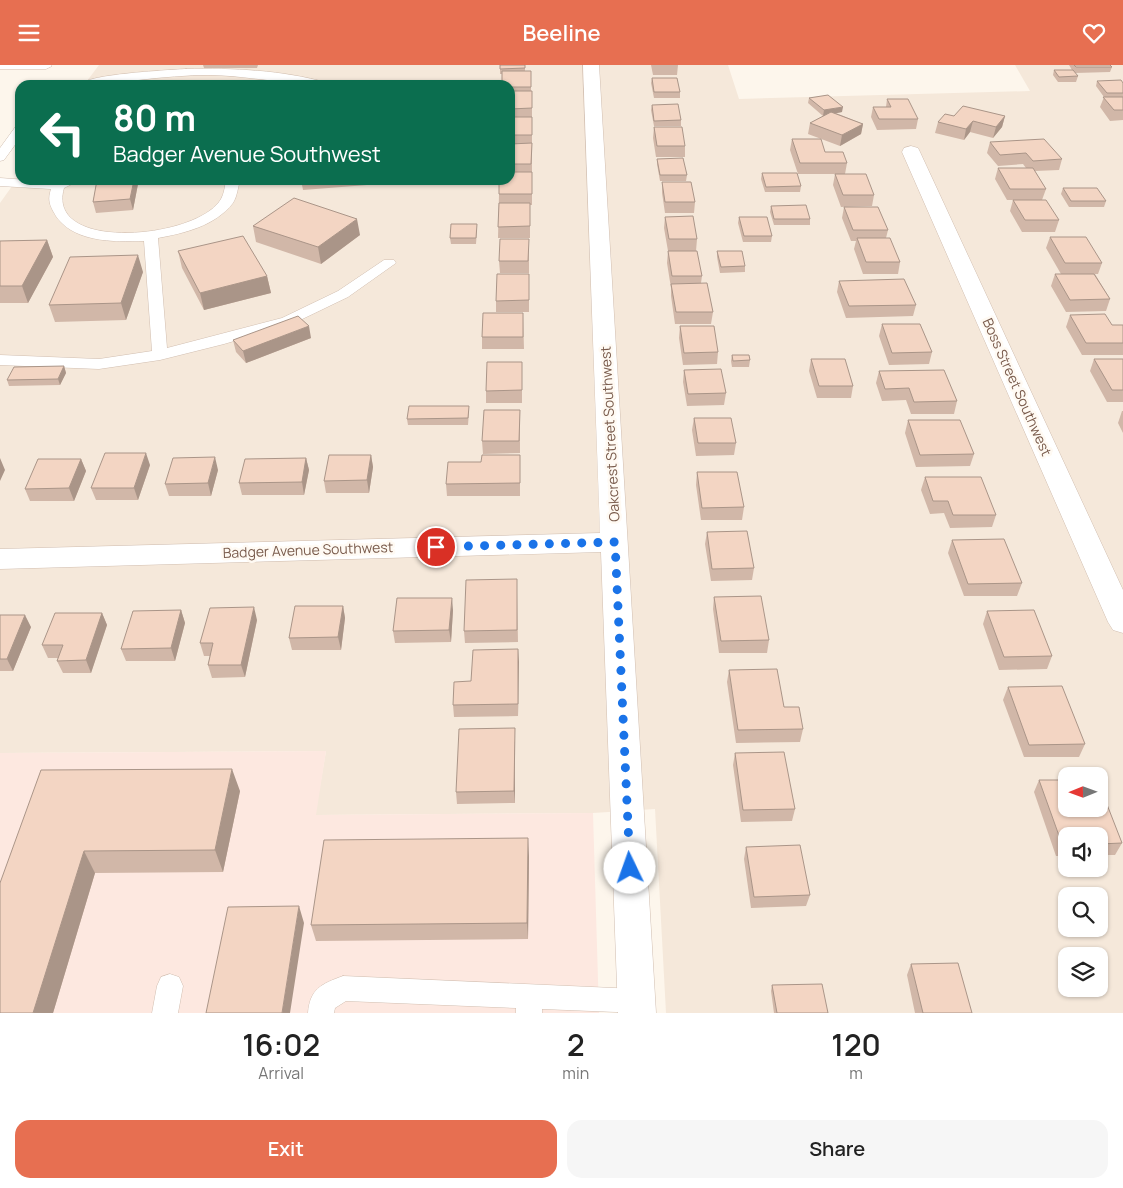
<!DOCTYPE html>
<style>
:root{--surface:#fff;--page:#f6f6f6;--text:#222;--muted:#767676;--accent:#e76f51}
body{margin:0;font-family:Manrope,sans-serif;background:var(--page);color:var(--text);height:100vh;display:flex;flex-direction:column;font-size:19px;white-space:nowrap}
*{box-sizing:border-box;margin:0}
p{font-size:16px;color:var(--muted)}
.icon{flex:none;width:28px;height:28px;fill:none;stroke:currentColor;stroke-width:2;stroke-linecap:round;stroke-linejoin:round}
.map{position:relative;height:948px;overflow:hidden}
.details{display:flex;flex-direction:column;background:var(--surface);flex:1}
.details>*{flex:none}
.guide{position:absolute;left:15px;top:15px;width:500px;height:105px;border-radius:15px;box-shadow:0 1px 4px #0004;background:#0b6e4f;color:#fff;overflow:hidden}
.needle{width:32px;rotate:269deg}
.buttons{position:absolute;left:1058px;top:702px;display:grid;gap:10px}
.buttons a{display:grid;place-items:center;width:50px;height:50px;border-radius:10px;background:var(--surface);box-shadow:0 1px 4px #0004;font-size:25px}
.pin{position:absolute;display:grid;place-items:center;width:42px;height:42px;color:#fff;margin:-21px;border:2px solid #fff;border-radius:50%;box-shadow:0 1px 5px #0007}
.me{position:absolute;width:55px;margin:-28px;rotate:357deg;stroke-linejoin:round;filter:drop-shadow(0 0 4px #0008)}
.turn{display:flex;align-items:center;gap:18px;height:105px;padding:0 15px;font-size:22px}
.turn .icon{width:65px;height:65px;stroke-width:2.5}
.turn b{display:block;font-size:35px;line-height:42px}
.eta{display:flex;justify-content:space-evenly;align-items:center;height:85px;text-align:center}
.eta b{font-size:30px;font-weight:600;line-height:35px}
.cta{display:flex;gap:10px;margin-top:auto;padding:10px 15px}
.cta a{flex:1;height:58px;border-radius:15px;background:var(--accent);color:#fff;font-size:20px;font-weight:600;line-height:58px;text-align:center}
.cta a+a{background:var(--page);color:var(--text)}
header{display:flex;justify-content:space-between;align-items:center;height:65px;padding:0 15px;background:var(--accent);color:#fff;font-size:22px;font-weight:600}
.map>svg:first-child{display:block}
</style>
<header><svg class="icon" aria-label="menu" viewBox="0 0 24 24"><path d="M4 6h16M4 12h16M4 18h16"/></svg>Beeline<svg class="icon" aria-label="heart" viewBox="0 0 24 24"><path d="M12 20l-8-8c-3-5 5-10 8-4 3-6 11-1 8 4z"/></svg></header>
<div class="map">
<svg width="1123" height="948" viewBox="0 0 1123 948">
<rect width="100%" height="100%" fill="#fdf6ec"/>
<path fill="#f5e8da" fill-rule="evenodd" d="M99 0H728L739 34 1030 26 1015 0H1123V948H666L655 744 593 748 315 750 326 686 0 688V138L20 110V115H510V20H84ZM1066 711H1099V744H1066ZM1066 771H1099V804H1066ZM1066 831H1099V864H1066ZM1066 891H1099V924H1066Z"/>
<path fill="#fde8e0" d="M326 686 316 750 593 748 599 948H0V688Z"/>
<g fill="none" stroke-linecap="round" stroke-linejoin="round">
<g stroke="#d1beb0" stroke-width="1">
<path id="service" d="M0 0H51L52 1 46 4H0Z
M186 4C233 3 282 5 328 18L330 20C290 20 251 11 211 10 187 10 162 12 138 15 120 16 103 20 85 20L83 18C93 9 169 5 186 4Z
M20 60V73L4 95 0 96V83L16 61Z
M0 113 56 117 59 115H73L72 119 64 123C45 188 198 174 221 134 224 129 225 121 226 115H240C238 122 237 132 233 138 215 161 185 168 158 173L167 283 282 253 338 226 384 195H394L396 198 348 232 292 259 224 279 160 295 99 304 0 300V290L99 294 152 286 144 176C114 177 69 178 53 146 49 138 48 134 51 124L0 121Z
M170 909 179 912 183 921 178 948H152L157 921 161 912Z
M343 911 637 924 646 928 650 937 646 946 641 948 542 944V948H516V943L346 936 335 943 334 948H308C310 924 321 919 343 911Z"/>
</g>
<g stroke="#d1beb0" stroke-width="1">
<path id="minor" d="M583 0H599L656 948H618L601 487 0 504V484L600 468Z
M911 81 918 83 920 87 1123 525V568L1113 565 1108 557 902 87 904 83Z"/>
</g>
<use href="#service" fill="#fff" fill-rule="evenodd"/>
<use href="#minor" fill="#fff" fill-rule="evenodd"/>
</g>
<path fill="#d1b7a8" d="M203 0H258L257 3H204Z
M500 0H525V6H531V26L532 37V140H530V173H498L499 129 510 115V20L502 9H500Z
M651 0H678L677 10H653Z
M1069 0H1110L1112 2 1110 7 1075 8 1078 11 1076 17H1058L1053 10 1054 5H1072Z
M652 13 680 27V33H654L651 18Z
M1097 16 1123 18V55L1110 56 1100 42 1104 32 1096 21Z
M809 33 842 47 836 48 863 59 861 69 840 81 808 69 810 58 823 51 808 38Z
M887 34 918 54 916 64 877 65 871 52 873 42H886Z
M652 40 681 55V61H654L651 45Z
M954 51H1005L1002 62 993 73 970 67 964 75 935 68 938 57Z
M654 62 685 81V92H656L653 73Z
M792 74 825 87 847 98 845 109H798L790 85Z
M990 77 1062 94 1059 105 1035 106 1046 124 1042 135 1059 155 1055 167H1022L1010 146 1013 135H1007L995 114 998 103H1026L1023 99 998 101 987 88Z
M657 94 687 110 686 116H660L657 99Z
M762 108 801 121 800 127H765L761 114Z
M835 109 874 130 872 141 841 142 833 120Z
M97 115H137L138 119 133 145 96 148 93 137Z
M301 115H379L380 119 303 125Z
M662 117 695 137 694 148H665L662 128Z
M1063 123 1106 136 1104 142H1069L1061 129Z
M771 141 810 154V160H774L770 147Z
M844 142 888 165 886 173 900 197 898 209H863L854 184 856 176H851L842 153Z
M665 152 697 174 696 186 702 211 701 218 713 247 711 259H675L671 231V223L667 198 668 186 664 163Z
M739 152 772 171 771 177H743L738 158Z
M253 161 360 170 321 199 256 177Z
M477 165 476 179H451L450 173Z
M1050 172 1102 198 1098 209H1095L1110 234 1106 246 1066 247 1051 221 1055 209H1061L1046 183Z
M47 175 53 192 28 238H0V176Z
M529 185V208H500L499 196Z
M178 186 267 211 271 228 204 245 182 203Z
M717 186 745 201V207L720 208 717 192Z
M143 207 126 255 55 257 49 240Z
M529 209V247H496V236Z
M839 216 916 240 913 251 846 253 837 227Z
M523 248 524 284H482V272Z
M1070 250 1112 260H1123V290H1082L1066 262Z
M882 259 932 287 929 299 889 300 879 271Z
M680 261 718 287 717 299 683 300 679 273Z
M311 273 246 298 236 287 233 275Z
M732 290 750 295 749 302H732L731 296Z
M811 294 853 321 851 333H817L809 306Z
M1094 294H1123V337H1107L1090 306Z
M522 297V338H486V326Z
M64 301 66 308 60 320 9 321 7 315Z
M684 305 726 328 724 340 687 341 683 317Z
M879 306 957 336 954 349H911L906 335 882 336 876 318Z
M520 345V388L483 389 482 376Z
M1122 346H1123V368L1118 358Z
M469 347 468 360H408L407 354Z
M694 353 736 378 734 390 696 391 692 365Z
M908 355 974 389 970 401 916 402 905 368Z
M371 390 373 402 369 428H326L324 416Z
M520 390V431H447L446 419 481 397Z
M306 393 309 405 304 430H242L239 418Z
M81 394 86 406 74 436H30L25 424Z
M150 400 138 435H96L91 423Z
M218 405 211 431H169L165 419Z
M697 407 744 442 742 455H701L696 420Z
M925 412 996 450 992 462 950 463 944 448 930 449 921 425Z
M707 467 754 503 752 515 711 516 705 479Z
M952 475 1022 518 1017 531H964L948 488Z
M517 527 518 577 465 578 464 566Z
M714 532 769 575 767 588H719L713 544Z
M343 541 345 553 341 585H292L289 573Z
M181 545 185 558 175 596H126L121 584Z
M453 545 451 577 395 578 393 566Z
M987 546 1052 591 1047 604 999 605 983 559Z
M102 548 107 560 91 608H63L57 596 58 593H48L42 580Z
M0 550 31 562 13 606H0Z
M257 555 245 612 212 613 208 600 210 591H204L200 578Z
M518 584V651L454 652 453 640 471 616Z
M729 605 784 642 803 664 800 677 736 678 727 617Z
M1008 622 1085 679 1079 692H1024L1003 635Z
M515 676V738L457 739 456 727Z
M735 688 795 744 792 756 741 757 733 700Z
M1039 715 1122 778 1115 790H1099V771H1066V791H1056L1034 727Z
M240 726 223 807 95 808 53 948H0V818Z
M746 782 810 830 806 841 751 843 744 794Z
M529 791 528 874 316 876 311 860Z
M911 899 972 948H915L907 910Z
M772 920 828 948H774L771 926Z"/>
<path fill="#aa9588" d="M843 42 842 47 823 51 824 45Z
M1005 51 1002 62 993 73 996 62Z
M973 56 970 67 964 75 966 64Z
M863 59 861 69 840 81 842 70Z
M134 115H137L138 119 133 145 130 134Z
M357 154 360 170 321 199 318 182Z
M47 175 53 192 28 238 22 221Z
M138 190 143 207 126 255 121 238Z
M267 211 271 228 204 245 200 228Z
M309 261 311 273 246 298 243 286Z
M64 301 66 308 60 320 58 314Z
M146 388 150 400 138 435 134 423Z
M371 390 373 402 369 428 367 415Z
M215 392 218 405 211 431 208 418Z
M0 393 5 405 0 416Z
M306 393 309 405 304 430 302 417Z
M81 394 86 406 74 436 69 423Z
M452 533 453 545 451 577 449 565Z
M343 541 345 553 341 585 338 572Z
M254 542 257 555 245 612 241 600Z
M181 545 185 558 175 596 171 583Z
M102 548 107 560 91 608 86 595Z
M25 550 31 562 13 606 7 594Z
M518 584 519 597 518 651Z
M515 663V738L514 726Z
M232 704 240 726 223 807 215 785Z
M528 773 529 791 528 874 527 858Z
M84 786 95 808 53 948H33Z
M299 841 304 858 290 948H282Z"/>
<path fill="#f3d5c3" stroke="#aa9588" d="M500 0H525V3L500 4Z
M1074 0H1110L1112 2H1076Z
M1054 5H1073L1078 11 1059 12Z
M502 6H531V22H510V20H502Z
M652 13H677L680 27H654Z
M1121 15 1123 18V28H1107L1097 16Z
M510 26H532V43L510 44Z
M828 30 843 42 824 45 809 33Z
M1103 32H1123V45H1114Z
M887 34H908L918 54H879L873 42H891Z
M678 39 681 55 654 56 652 40Z
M963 41 1005 51 996 62 973 56 966 64 938 57 945 49 954 51Z
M831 47 863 59 842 70 810 58Z
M510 52H532V70H510Z
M654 62H682L685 81H657Z
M792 74H821L825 87H843L847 98H800Z
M1044 74 1062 94 1033 96 1026 88 1000 90 990 77Z
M532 78 531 99H510V79Z
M683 93 687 110H660L657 94Z
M998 103H1033L1046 124H1010Z
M510 107H532V129H499V115H510Z
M762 108H797L801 121 766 122Z
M835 109H866L874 130H843Z
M97 115H134L130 134 93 137Z
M662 117H691L695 137H665Z
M1063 123H1097L1106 136H1071Z
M294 133 357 154 318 182 253 161Z
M1013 135H1046L1059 155H1025Z
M499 138H530V161L498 162Z
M806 140 810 154H774L771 141Z
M844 142H878L888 165H853Z
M693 151 697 174H669L665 152Z
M739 152H767L772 171H744Z
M451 159H477L476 173H450Z
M243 171 267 211 200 228 178 186Z
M1050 172H1086L1102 198H1065Z
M857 173H890L900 197H866Z
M500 174H529L528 196H499Z
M47 175 22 221H0V176Z
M668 186H697L702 211H672Z
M717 186H742L745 201 721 202Z
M138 190 121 238 49 240 70 192Z
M497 209H529V235L496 236Z
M1055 209H1094L1110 234 1070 235Z
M904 214 916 240 849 241 839 216Z
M707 218 713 247H676L671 219Z
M483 248H523V272H482Z
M1105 249 1112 260H1123V278H1086L1070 250Z
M298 251 309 261 243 286 233 275Z
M882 259H920L932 287 892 288Z
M680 261H714L718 287 684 288Z
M732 290H749L750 295 733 296Z
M811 294H845L853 321H819Z
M1094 294H1123V325H1112Z
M487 297H522V325L486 326Z
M64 301 58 314 7 315 14 302Z
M721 304 726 328 688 329 684 305Z
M944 305 957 336 914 337 909 323 885 324 879 306Z
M409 341H469L468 353 407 354Z
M484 345H520L519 376H482Z
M694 353H731L736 378H698Z
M908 355H960L974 389 920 390Z
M105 388H146L134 423H91Z
M329 390H371L367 415 324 416Z
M482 390H520V418L446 419 448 397H481Z
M215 392 208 418 165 419 173 393Z
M306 393 302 417 239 418 245 394Z
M38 394H81L69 423 25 424Z
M697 407H737L744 442 702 443Z
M925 412H981L996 450H953L948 436H933Z
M747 466 754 503 712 504 707 467Z
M1004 474 1022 518 968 519 952 475Z
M517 514V565L464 566 466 515Z
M761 531 769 575 721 576 714 532Z
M397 533H452L449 565 393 566Z
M295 541H343L338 572 289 573Z
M254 542 241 600H208L213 578H200L210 543Z
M181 545 171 583 121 584 133 546Z
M1034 545 1052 591 1004 592 987 546Z
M55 548H102L86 595 57 596 63 580H42Z
M0 550H25L7 594H0Z
M518 584V639L453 640 454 617 471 616 473 585Z
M777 604 784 642H799L803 664 738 665 729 605Z
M1062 621 1085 679 1029 680 1008 622Z
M515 663 514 726 456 727 459 664Z
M784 687 795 744 743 745 735 688Z
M232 704 215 785 84 786 33 948H0V818L41 705Z
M1039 715H1066V744H1099V719L1122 778 1099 779V771H1066V779H1062Z
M528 773 527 858 311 860 324 775Z
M800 780 810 830 754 832 746 782Z
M299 841 282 948H206L228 842Z
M958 898 972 948H923L911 899Z
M822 919 828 948H777L772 920Z"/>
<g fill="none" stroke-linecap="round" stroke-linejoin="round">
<path stroke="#1a73e8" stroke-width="9" stroke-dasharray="0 16.2" d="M436 482 615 477 630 803"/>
</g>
<g text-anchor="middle" stroke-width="5" stroke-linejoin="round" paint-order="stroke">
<g font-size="14" fill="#7a5c4d" stroke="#fffaf3">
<text transform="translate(1017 322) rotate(66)" y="5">Boss Street Southwest</text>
<text transform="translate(610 369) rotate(-93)" y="5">Oakcrest Street Southwest</text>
<text transform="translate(308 485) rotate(-2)" y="5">Badger Avenue Southwest</text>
</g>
</g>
</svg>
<div class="buttons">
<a><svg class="needle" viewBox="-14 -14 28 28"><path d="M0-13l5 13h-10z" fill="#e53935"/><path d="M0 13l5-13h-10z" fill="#767676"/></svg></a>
<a><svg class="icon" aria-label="sound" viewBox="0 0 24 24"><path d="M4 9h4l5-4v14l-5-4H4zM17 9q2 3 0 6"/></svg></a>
<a><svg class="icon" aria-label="search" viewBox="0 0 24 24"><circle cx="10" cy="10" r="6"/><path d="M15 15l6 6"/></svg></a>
<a><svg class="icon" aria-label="layers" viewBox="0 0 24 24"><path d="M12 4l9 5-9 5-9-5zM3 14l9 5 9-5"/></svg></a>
</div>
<div class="pin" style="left:436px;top:482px;background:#d93025"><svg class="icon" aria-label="arrive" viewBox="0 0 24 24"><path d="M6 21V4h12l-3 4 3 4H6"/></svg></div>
<svg class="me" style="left:630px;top:803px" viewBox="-20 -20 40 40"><circle r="19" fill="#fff"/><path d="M0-13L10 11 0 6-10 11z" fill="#1a73e8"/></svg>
<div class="guide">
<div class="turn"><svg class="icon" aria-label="left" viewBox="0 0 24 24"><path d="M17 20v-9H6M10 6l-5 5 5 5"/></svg><div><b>80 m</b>Badger Avenue Southwest</div></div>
</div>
</div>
<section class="details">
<div class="eta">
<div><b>16:02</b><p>Arrival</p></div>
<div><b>2</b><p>min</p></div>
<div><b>120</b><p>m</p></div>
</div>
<div class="cta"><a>Exit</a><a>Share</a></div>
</section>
